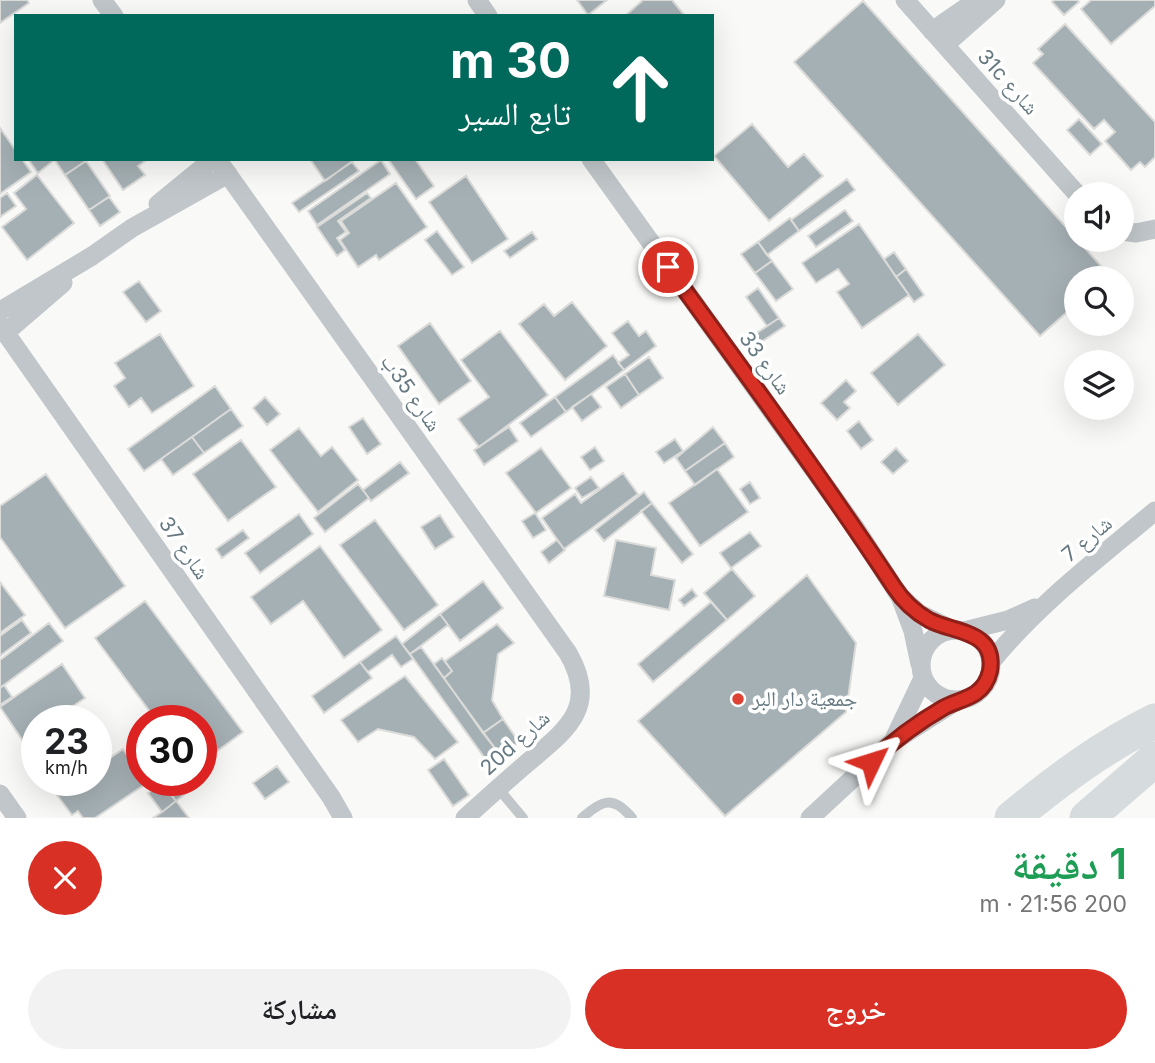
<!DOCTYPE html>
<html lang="ar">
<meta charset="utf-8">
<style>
:root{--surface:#fff;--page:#f2f2f2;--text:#202124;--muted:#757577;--accent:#d93025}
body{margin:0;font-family:Inter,"Noto Naskh Arabic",sans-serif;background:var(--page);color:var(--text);direction:rtl;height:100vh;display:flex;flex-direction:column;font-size:26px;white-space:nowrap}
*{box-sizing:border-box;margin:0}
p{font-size:23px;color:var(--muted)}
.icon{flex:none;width:38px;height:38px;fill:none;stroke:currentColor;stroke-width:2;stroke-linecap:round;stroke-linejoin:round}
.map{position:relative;height:818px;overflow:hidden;direction:ltr}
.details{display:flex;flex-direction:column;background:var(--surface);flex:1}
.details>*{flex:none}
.hud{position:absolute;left:14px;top:14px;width:700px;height:147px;border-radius:0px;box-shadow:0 7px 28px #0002;direction:rtl;background:#00695c;color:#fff;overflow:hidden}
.buttons{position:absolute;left:1064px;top:182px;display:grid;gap:14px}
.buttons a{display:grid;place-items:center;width:70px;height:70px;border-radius:50%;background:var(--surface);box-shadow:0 7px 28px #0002;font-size:35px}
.speed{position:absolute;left:21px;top:705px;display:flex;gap:14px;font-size:35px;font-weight:700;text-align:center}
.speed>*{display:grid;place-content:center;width:91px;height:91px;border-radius:50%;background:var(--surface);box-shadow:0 7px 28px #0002;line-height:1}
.speed small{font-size:18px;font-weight:400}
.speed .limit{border:10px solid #d22;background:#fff;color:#111}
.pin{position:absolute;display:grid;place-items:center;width:60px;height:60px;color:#fff;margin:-30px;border:4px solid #fff;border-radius:50%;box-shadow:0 2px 7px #0007}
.me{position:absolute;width:77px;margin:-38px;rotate:49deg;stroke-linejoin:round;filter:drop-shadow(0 0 5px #0008)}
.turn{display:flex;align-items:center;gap:24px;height:147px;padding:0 28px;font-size:32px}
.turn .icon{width:91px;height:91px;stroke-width:2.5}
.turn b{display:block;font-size:49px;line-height:60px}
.round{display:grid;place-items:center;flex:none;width:74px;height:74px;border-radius:37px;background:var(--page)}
.head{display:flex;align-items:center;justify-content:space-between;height:119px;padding:0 28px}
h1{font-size:42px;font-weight:600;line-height:52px;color:#1e9e55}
.primary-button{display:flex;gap:14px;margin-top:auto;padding:14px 28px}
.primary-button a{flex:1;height:80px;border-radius:42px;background:var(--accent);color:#fff;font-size:28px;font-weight:600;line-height:80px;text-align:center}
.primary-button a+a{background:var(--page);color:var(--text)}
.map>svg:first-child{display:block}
</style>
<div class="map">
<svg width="1155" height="818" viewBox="0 0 1155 818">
<rect width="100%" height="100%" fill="#f9f9f7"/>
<path fill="#a5b0b4" stroke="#dbdbd9" stroke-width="2" d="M0 0H27L29 3 0 23Z
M577 0H607L588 15Z
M643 0H672L685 16H625Z
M1054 0H1077L1079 2 1064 15 1052 2Z
M1091 0H1155V6L1111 44 1081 9Z
M863 1 1109 275 1105 278H1076V304L1040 336 794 62Z
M1065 24 1155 122V157L1145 167 1140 162 1131 170 1105 141 1115 132 1104 120 1094 129 1033 63 1043 54 1038 49Z
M1079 119 1102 144 1090 155 1067 130Z
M752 124 788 167 804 154 823 176 769 221 714 156Z
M0 128 16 151V159H22L31 172 0 194Z
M28 159H51L53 161 38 173Z
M54 159H85L86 161 65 175Z
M102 159H148L138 166 145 175 123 190Z
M310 159H355L325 181Z
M388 159H415L434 186 416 199Z
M381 160 390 174 317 225 308 211Z
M86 161 110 196 89 210 65 175Z
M352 162 359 171 299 212 292 203Z
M37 175 74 223 27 260 2 227 26 209 14 193Z
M466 176 508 239 472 263 429 202Z
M847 179 855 190 799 231 791 220Z
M396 183 427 227 379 260 376 255 358 267 340 240 349 233 341 221Z
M7 193 16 206 0 217V198Z
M367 193 371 198 338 221 346 232 337 238 345 250 337 256 317 227Z
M109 197 120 212 100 226 89 210Z
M845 210 853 221 816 247 808 236Z
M790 218 799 231 767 255 758 242Z
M859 224 909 295 862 328 837 292 849 284 838 269 816 283 802 263Z
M437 231 464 267 452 275 425 240Z
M532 232 537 239 510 258 504 251Z
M758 242 772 261 755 273 741 254Z
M894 252 906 269 896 277 884 259Z
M772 261 793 289 776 301 755 273Z
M906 269 924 295 914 302 896 277Z
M139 281 161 311 146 322 123 292Z
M758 288 779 318 767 326 746 297Z
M572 302 607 346 565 380 519 324 544 304 554 316Z
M779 318 785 326 751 349 745 341Z
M628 321 639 336 646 331 656 346 624 370 618 363 629 355 612 333Z
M430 323 471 381 439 404 398 346Z
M500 331 548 395 479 447 458 419 489 397 461 360Z
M160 334 194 386 152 413 141 398 129 407 114 386 125 378 115 363Z
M918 334 945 365 898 405 871 373Z
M613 355 624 370 566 412 555 397Z
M649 357 663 378 639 395 625 374Z
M625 374 639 395 621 408 606 387Z
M846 380 856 391 844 402 850 408 837 420 821 403Z
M215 386 231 409 144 471 128 449Z
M591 394 601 407 582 421 572 407Z
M265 397 280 414 267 425 253 408Z
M555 397 566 412 531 437 520 423Z
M231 409 243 426 204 453 192 437Z
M363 418 381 444 367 454 349 427Z
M859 421 873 440 861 449 847 431Z
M509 427 518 441 484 465 474 450Z
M713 427 725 443 685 471 676 458Z
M299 428 321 456 332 447 358 480 318 512 270 450Z
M192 437 204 453 173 475 161 459Z
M675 439 683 451 664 463 656 452Z
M241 440 276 487 228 521 193 474Z
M725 443 734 457 695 485 685 471Z
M595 447 604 461 590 470 581 457Z
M541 448 571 488 536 513 506 473Z
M896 448 908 461 893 474 881 462Z
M400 462 409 473 371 501 363 490Z
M717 469 748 512 700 546 669 503Z
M623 473 638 494 564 549 542 518 575 494 581 503Z
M46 474 125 586 65 628 0 537V506Z
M591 477 599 488 582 498 575 488Z
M750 482 760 498 750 504 740 489Z
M358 484 369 498 325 532 314 518Z
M644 492 652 503 604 541 595 530Z
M652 503 693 554 682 563 641 511Z
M535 513 546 530 533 538 522 521Z
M299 514 313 534 260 573 245 553Z
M440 515 454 537 435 549 421 527Z
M375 520 438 605 404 630 340 545Z
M243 530 249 538 222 558 216 549Z
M750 532 761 546 731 568 720 553Z
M557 540 565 550 549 563 541 552Z
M616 540 656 548 651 575 675 580 669 610 604 596Z
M320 546 382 630 344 658 303 601 271 624 251 597Z
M732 569 755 596 727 620 704 593Z
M807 575 856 643 846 712 725 816 638 721Z
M483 581 503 608 460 641 440 614Z
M0 582 25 615 0 633Z
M692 589 697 596 684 606 679 600Z
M145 601 243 732 201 763V721H157L95 638Z
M711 602 727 620 653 682 638 664Z
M440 614 448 625 410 654 402 644Z
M22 620 31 633 0 656V636Z
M49 623 63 641 0 688V660Z
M497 624 514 643 498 654 492 700 503 719 483 733 444 678 452 671 445 661Z
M396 636 413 659 401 667 392 655 368 672 360 662Z
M421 647 500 755 489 764 410 654Z
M442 658 452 671 444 678 434 664Z
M360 662 372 678 324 713 312 696Z
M62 664 85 698 51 721H37V731L23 741 0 707Z
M405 676 458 742 435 759 414 737 378 729 358 742 341 720Z
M4 685 12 697 0 705V688Z
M503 719 519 742 500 755 483 733Z
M123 749 142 776V780L147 783 95 818H83L78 811 72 815 57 795 78 780H96V768Z
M444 759 469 795 453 806 428 770Z
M277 766 289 782 265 799 253 783Z
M177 780H191L195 786 176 801 166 788Z
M162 783 176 801 162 812 148 793Z
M176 801 189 818H153L162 812Z"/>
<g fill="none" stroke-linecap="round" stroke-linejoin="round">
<path stroke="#c0c6c9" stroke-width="10" d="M498 788 523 818
M582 818C602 800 613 795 632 818"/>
<path stroke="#c0c6c9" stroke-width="19" d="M102 0 114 16
M477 0 488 16
M905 0 1077 194
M932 31 977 0
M945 45 996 0
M217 159 568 653C600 708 565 731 526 764 505 782 485 800 465 818
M591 159 854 526 899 595 918 613 953 630
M158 204 213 159
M1122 231 1136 233 1155 229
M0 311 92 256 132 228 228 174
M0 325 331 797 343 818
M5 333 63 283
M901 599 913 631 920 664
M921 665a35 35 0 1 1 70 0a35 35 0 1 1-70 0Z
M964 631 1008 620 1035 608
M991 662C1038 604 1098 559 1155 511
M894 739 923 678
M0 794 17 818
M810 818 891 743 958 700"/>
<path stroke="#d6dbde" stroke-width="35" d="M1012 818C1057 781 1102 747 1155 721
M1087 818 1155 759"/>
</g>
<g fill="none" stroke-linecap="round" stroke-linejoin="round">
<g stroke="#8d1f18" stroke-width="18">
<path id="route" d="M668 267C745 373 822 478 894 587 903 601 915 612 929 620 953 633 997 630 990 671 988 680 983 688 976 693 966 700 953 702 943 708 917 723 893 741 871 762"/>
</g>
<use href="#route" stroke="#d93025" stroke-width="12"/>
</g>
<circle fill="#dd4234" stroke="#fff" stroke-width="2.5" cx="738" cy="699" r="7"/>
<g text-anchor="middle" stroke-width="7" stroke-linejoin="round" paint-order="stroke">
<g font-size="21" fill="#667981" stroke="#fff">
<text transform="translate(1008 82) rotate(48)" y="7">31c شارع</text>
<text transform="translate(765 363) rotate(54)" y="7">شارع 33</text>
<text transform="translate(411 393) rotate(55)" y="7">شارع 35ب</text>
<text transform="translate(1087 539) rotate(-40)" y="7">شارع 7</text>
<text transform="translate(184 548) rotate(55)" y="7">شارع 37</text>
<text transform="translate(515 743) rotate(-42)" y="7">20d شارع</text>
</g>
<g font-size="21" fill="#667981" stroke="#fff" text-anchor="start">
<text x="752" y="706">جمعية دار البر</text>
</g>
</g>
</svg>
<div class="buttons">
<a><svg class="icon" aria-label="sound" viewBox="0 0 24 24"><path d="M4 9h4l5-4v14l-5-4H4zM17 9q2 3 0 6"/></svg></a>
<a><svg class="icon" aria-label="search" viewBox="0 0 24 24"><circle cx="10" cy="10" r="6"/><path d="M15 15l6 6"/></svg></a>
<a><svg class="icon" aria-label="layers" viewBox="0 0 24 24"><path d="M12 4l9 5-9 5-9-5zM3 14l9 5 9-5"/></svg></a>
</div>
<div class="speed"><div>23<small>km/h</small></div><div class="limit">30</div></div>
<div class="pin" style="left:668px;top:267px;background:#d93025"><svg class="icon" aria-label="arrive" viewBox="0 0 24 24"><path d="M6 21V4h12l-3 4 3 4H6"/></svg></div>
<svg class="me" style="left:871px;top:762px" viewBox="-20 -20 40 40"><path d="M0-17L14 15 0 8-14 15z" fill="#d93025" stroke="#fff" stroke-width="4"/></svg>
<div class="hud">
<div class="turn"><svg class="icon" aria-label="ahead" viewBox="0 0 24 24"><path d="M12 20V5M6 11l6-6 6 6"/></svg><div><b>30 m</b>تابع السير</div></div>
</div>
</div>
<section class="details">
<div class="head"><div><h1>1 دقيقة</h1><p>200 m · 21:56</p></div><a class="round" style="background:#d93025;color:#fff"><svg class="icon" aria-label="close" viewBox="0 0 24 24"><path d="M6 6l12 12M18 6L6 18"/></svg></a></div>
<div class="primary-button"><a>خروج</a><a>مشاركة</a></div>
</section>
